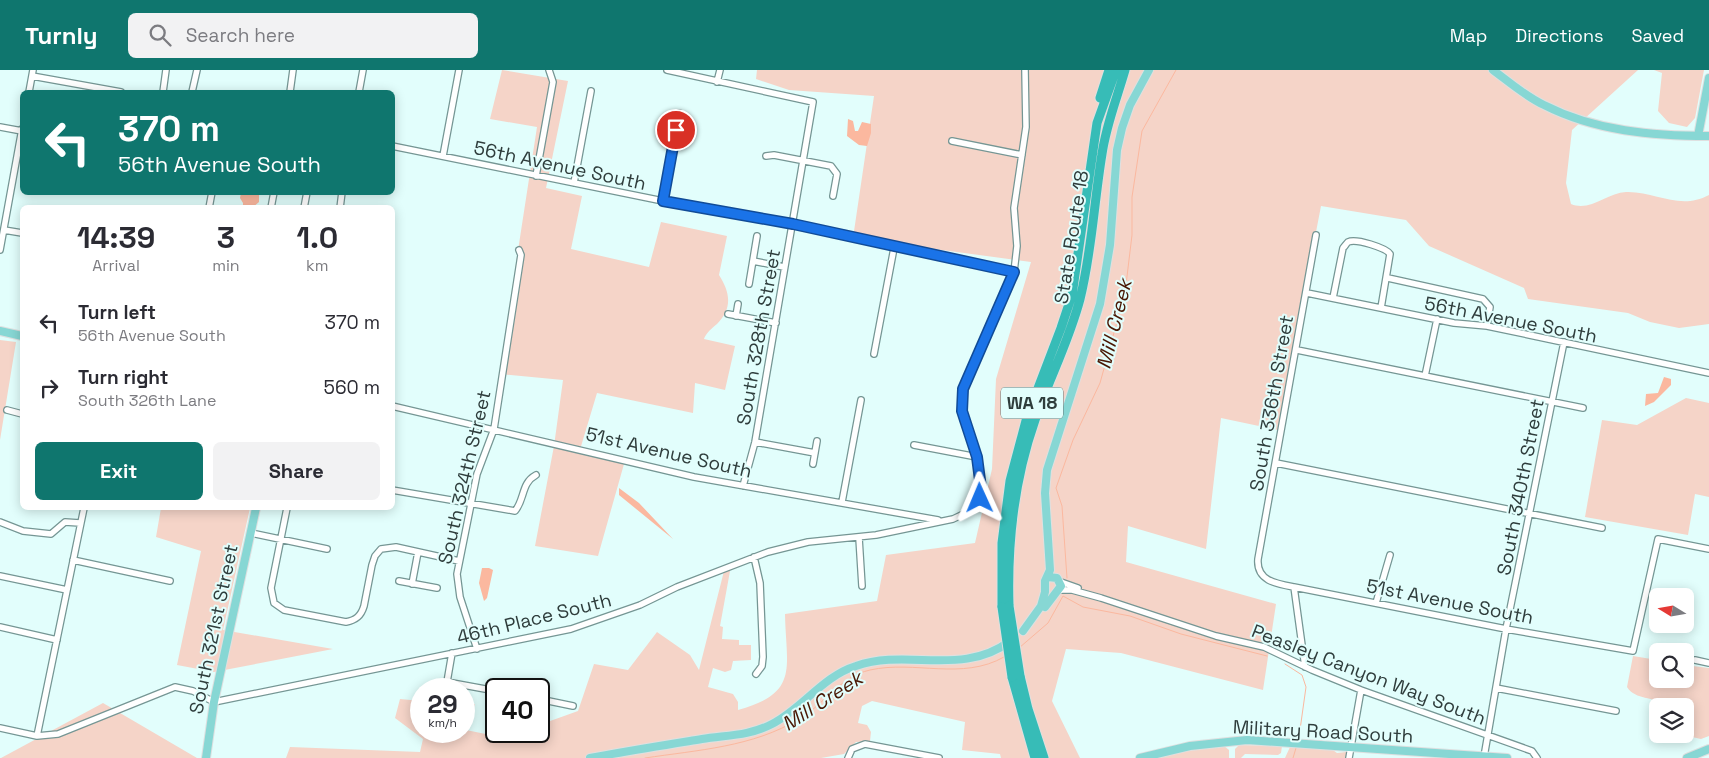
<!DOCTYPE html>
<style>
:root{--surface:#fff;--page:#f2f2f3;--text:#2b2b33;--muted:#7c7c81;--accent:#0f766e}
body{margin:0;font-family:"Space Grotesk",sans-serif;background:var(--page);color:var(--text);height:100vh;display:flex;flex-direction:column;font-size:19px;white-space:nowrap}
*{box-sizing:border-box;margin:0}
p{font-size:16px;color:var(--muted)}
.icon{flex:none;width:28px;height:28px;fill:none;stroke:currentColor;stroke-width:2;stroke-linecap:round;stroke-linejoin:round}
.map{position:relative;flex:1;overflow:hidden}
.sheet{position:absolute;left:20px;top:135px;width:375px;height:305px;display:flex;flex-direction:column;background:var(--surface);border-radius:8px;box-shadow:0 2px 12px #0003}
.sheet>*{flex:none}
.top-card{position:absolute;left:20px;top:20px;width:375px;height:105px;border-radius:8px;box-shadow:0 2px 12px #0003;background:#0f766e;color:#fff;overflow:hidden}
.needle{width:32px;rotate:281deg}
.tools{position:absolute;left:1649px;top:518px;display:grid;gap:10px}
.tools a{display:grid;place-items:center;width:45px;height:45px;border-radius:8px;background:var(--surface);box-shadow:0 2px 12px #0003;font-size:25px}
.speed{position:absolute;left:410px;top:608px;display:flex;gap:10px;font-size:25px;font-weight:700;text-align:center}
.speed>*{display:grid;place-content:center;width:65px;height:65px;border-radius:50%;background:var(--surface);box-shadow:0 2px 12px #0003;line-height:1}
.speed small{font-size:12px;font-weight:400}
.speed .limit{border:2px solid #111;border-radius:8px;background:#fff;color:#111}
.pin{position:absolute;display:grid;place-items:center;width:42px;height:42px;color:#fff;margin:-21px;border:2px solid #fff;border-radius:50%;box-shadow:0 1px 5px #0007}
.me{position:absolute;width:55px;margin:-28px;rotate:359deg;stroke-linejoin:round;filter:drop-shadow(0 0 4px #0008)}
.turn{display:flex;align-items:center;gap:18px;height:105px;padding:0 15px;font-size:22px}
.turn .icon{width:65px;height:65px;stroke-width:2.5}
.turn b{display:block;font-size:35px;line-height:42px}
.eta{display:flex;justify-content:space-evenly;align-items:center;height:85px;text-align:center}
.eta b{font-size:30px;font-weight:700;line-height:35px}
.button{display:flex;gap:10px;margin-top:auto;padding:10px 15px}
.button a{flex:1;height:58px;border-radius:8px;background:var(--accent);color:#fff;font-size:20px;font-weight:700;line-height:58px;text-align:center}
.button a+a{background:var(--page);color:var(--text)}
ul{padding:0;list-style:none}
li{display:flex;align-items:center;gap:15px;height:65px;padding:0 15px}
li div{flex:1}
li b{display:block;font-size:19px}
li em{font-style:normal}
header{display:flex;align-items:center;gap:30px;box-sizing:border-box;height:70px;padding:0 25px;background:var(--accent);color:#fff}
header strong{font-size:24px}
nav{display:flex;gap:28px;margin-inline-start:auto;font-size:18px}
.search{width:350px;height:45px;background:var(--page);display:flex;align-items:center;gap:12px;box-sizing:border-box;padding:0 18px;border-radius:8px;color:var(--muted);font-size:19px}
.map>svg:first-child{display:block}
</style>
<header>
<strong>Turnly</strong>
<div class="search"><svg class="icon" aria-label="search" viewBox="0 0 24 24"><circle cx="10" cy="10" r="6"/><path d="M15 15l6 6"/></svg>Search here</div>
<nav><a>Map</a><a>Directions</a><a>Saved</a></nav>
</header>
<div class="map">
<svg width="1709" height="688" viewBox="0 0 1709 688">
<rect width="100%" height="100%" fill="#e2fefc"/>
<path fill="#f5d4c8" d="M502 0 568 11 546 118 582 126 571 179 649 197 661 152 727 166 719 205C730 222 733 238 717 254 712 258 706 263 704 269L735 276 725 320 695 313 693 343 597 323 579 383 624 394 598 486 535 476 554 376 563 310 499 304 537 57 490 49Z
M757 0H1638L1572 60 1566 113 1571 134C1590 142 1607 123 1626 122 1656 121 1679 141 1709 125V254L1679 258 1650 252 1628 243 1528 229 1524 218 1429 176 1406 150 1321 136 1278 360 1221 348 1206 479 1128 456 1126 492 1276 534 1263 620 1121 583 1066 579 1052 631 1080 688H1001L1000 684 962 680 965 652 872 631 862 636 858 653 867 655 871 662 870 671 856 672 844 684 821 688H286L290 677 420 682 423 669 395 648 400 629 421 631V661H464V634H475L466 660 505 668 523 661H539V655L578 641 594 594 628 600 657 562 690 585 699 600 724 501H730L720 556 723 557 722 569 739 570V575H751V590L733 591 731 600 725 602 713 598 708 617 733 624 738 632V640C800 623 786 598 785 544L877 531 886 485 975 473 992 399 996 309 1031 192 853 168 874 26 789 20 756 9Z
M1654 0H1704L1695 48 1687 57 1669 53 1658 41 1662 3Z
M0 270 16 272 0 370Z
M1686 328 1709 333V427L1695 424 1688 465 1585 447 1602 350 1637 355Z
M161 438H250L223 560 333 579 214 602 177 595 201 481 156 467Z
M1633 586 1657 590 1658 609H1685V595L1709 598V666L1701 669 1692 667 1685 655V636H1663C1654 625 1636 631 1627 617Z
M103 633 197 688H1Z
M1239 675 1282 676 1281 683 1278 685 1245 684 1241 688H1235V679Z
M1224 676 1229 680V688H1157L1181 681Z
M1297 676 1330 678 1337 683 1346 682 1347 688H1285L1290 677Z"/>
<path fill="#fbb89f" d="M848 49 853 51 855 61H858L862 52 871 54V63L867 76 859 75 847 66Z
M241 123H259V132L253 137H243V133L240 128Z
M1664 307 1671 309V315L1654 332 1645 336 1646 324 1658 323Z
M619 418 639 433 673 469 619 425Z
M482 498H489L493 500 487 528 484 531 479 513Z"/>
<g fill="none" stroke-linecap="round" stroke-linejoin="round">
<path stroke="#fbb89f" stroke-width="1" d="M1067 508 1062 436 1056 418 1073 370 1100 313 1125 223 1132 165V127L1142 61 1176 0
M1019 578 1048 553 1063 526 1083 537 1130 546 1181 564 1267 586
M1285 594 1302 605 1306 617 1299 667
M645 688C698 680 753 677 799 649 824 635 839 607 870 600 915 590 962 611 1004 587
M1293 688 1296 678"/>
<g stroke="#759694" stroke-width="8">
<path id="minor" d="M667 0 813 32 755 372 743 416
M32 6 121 22
M717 12 720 0
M29 22 33 0
M163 22 166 0
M192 22 197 0
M290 22 293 0
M359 22 363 0
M0 57 22 61
M952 71 1022 85
M392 76 663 131 793 154 1014 202
M443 86 459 0
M766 86 774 85 831 96 837 104 833 126
M536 106 553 12 549 0
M574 113 591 21
M663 131 679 43
M209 138 212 122
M271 138 274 122
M304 138 307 122
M340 138 342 122
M4 160 22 163
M1316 165 1258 489C1256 511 1277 514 1294 517L1506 559 1633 581 1658 469 1709 479
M0 180 22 59
M753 191 784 197
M1388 208 1483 229 1490 237 1487 256
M749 214 757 166
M1307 223 1454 253 1487 256 1709 303
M1333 228 1343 178C1345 176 1346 174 1348 172 1356 168 1386 178 1390 184L1381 238
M728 244 776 253
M736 246 738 234
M1297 280 1583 338
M874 284 894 178
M1425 306 1437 249
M392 336 694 407 938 450
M7 340 22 344
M755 372 815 383
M914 375 977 387
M1276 393 1602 458
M813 394 817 371
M392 420 515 441C525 429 521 413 536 405
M842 432 861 330
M287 438 271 518 274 533 284 540 346 552C356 550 361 546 364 536L372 495 375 486 381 479 396 477 459 491
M0 452 23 461 51 464 65 452 80 453
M251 463 327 479
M859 468 862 516
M754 487 760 513 763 587 762 596 756 604
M73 490 170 511
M0 506 67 520
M399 511 437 518
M1061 512 1078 518
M412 514 418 482
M1294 517 1305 597
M1059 520H1072L1101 528 1216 566 1264 577 1312 600 1361 620 1532 681 1537 688
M1376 533 1390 485
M0 557 57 570
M477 579 460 527 457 504 477 404 494 359 521 185 519 180
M452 583 447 612 496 621
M1695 590 1709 593
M1496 618 1616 641
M539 629 573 636
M0 658 37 666 58 664 175 617 193 621 214 632 571 559 640 535 677 517 768 482 808 472 876 465 953 449 972 440 980 428V408L977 387 962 341 961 331 966 310 1014 202 1017 176 1014 138 1026 57 1025 0
M37 666 84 438
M1484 687 1506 559 1564 272
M848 688 852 679 865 674 939 688
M1349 688 1361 620"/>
</g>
<g stroke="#dee0e0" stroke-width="10">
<path id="major" d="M1493 0C1509 12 1525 26 1544 35 1595 61 1653 66 1709 66
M1698 66 1709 8
M0 261 22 266
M1045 537 1061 516 1057 508 1048 507
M1023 561 1041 536 1045 522V511L1050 500 1045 423 1047 400 1100 234 1110 175 1117 80 1122 58 1130 35 1149 0
M206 688 214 632 256 438
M590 688C627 681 665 675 702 669 727 665 749 666 772 654 802 639 823 606 856 596 907 578 963 607 1010 571
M1140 688 1190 676 1247 670 1507 688
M1687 688 1709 679"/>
</g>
<g stroke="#dee0e0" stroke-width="11">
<path id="highway" d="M1100 28 1109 0
M1009 536C1007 472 1014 410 1035 350 1049 309 1069 271 1080 229 1092 181 1094 132 1102 84 1106 55 1117 28 1125 0
M1002 537V473L1010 411 1027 347 1061 258 1072 225 1097 53 1116 0
M1020 606 1028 639 1044 688
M1012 607 1035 688"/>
</g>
<use href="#minor" stroke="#fff" stroke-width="5.5"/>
<use href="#major" stroke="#87d7d4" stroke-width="8"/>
<use href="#highway" stroke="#37bcb7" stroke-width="9"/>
<g stroke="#dee0e0" stroke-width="11" stroke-linecap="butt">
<path id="highway-bridge" d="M1009 536 1020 606
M1002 537 1012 607"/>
</g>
<use href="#highway-bridge" stroke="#37bcb7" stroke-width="9"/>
</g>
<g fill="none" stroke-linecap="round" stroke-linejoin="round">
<g stroke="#114b97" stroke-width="12">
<path id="route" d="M676 60 663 131 793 154 1014 202 963 319 962 341 977 387 981 418 980 428"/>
</g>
<use href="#route" stroke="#1a73e8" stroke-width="9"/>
</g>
<g text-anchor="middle" stroke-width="4" stroke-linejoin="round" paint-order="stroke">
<rect fill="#e2fefc" stroke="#657776" stroke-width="1" x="1001" y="317.5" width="62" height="31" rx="4"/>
<g font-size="18" font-weight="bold" fill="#2f3d3c">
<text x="1032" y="339">WA 18</text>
</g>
<g font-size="19" fill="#2f3d3c" stroke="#e2fefc">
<text transform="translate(560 95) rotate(12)" y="7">56th Avenue South</text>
<text transform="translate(1071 167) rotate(-81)" y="7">State Route 18</text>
<text transform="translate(1511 249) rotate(11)" y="7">56th Avenue South</text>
<text transform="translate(758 267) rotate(-80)" y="7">South 328th Street</text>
<text transform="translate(1271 333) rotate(-80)" y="7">South 336th Street</text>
<text transform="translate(669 382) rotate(13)" y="7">51st Avenue South</text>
<text transform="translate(464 407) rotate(-77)" y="7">South 324th Street</text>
<text transform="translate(1520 417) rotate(-79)" y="7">South 340th Street</text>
<text transform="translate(1450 531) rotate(11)" y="7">51st Avenue South</text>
<text transform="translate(534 548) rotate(-14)" y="7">46th Place South</text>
<text transform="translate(213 559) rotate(-78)" y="7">South 321st Street</text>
<text transform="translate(1369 604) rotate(21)" y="7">Peasley Canyon Way South</text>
<text transform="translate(1323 661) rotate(3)" y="7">Military Road South</text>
</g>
<g font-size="20" font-style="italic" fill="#491703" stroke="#e2fefc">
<text transform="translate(1114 254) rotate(-76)" y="7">Mill Creek</text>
<text transform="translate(822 631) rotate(-33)" y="7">Mill Creek</text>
</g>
</g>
</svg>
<div class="tools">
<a><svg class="needle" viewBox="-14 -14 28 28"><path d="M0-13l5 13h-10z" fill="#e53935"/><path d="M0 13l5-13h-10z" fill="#7c7c81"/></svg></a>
<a><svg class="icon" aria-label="search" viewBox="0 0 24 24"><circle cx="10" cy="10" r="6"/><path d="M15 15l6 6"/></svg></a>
<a><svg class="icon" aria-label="layers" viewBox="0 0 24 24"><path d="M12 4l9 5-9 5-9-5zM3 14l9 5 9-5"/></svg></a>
</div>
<div class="speed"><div>29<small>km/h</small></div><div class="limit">40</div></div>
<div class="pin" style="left:676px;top:60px;background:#d93025"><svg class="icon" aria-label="arrive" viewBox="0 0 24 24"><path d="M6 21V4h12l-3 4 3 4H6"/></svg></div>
<svg class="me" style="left:980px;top:428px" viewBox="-20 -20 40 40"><path d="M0-17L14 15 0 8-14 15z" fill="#1a73e8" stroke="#fff" stroke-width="4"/></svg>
<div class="top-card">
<div class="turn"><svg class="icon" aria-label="left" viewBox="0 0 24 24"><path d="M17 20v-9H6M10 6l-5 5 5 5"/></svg><div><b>370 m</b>56th Avenue South</div></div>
</div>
<section class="sheet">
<div class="eta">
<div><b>14:39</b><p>Arrival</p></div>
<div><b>3</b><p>min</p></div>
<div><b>1.0</b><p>km</p></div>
</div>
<ul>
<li><svg class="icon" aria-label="left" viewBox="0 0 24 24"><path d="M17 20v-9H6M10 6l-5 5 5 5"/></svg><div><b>Turn left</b><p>56th Avenue South</p></div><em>370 m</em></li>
<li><svg class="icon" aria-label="right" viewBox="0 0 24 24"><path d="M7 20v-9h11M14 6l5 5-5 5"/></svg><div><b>Turn right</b><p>South 326th Lane</p></div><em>560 m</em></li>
</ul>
<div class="button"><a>Exit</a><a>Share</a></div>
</section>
</div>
